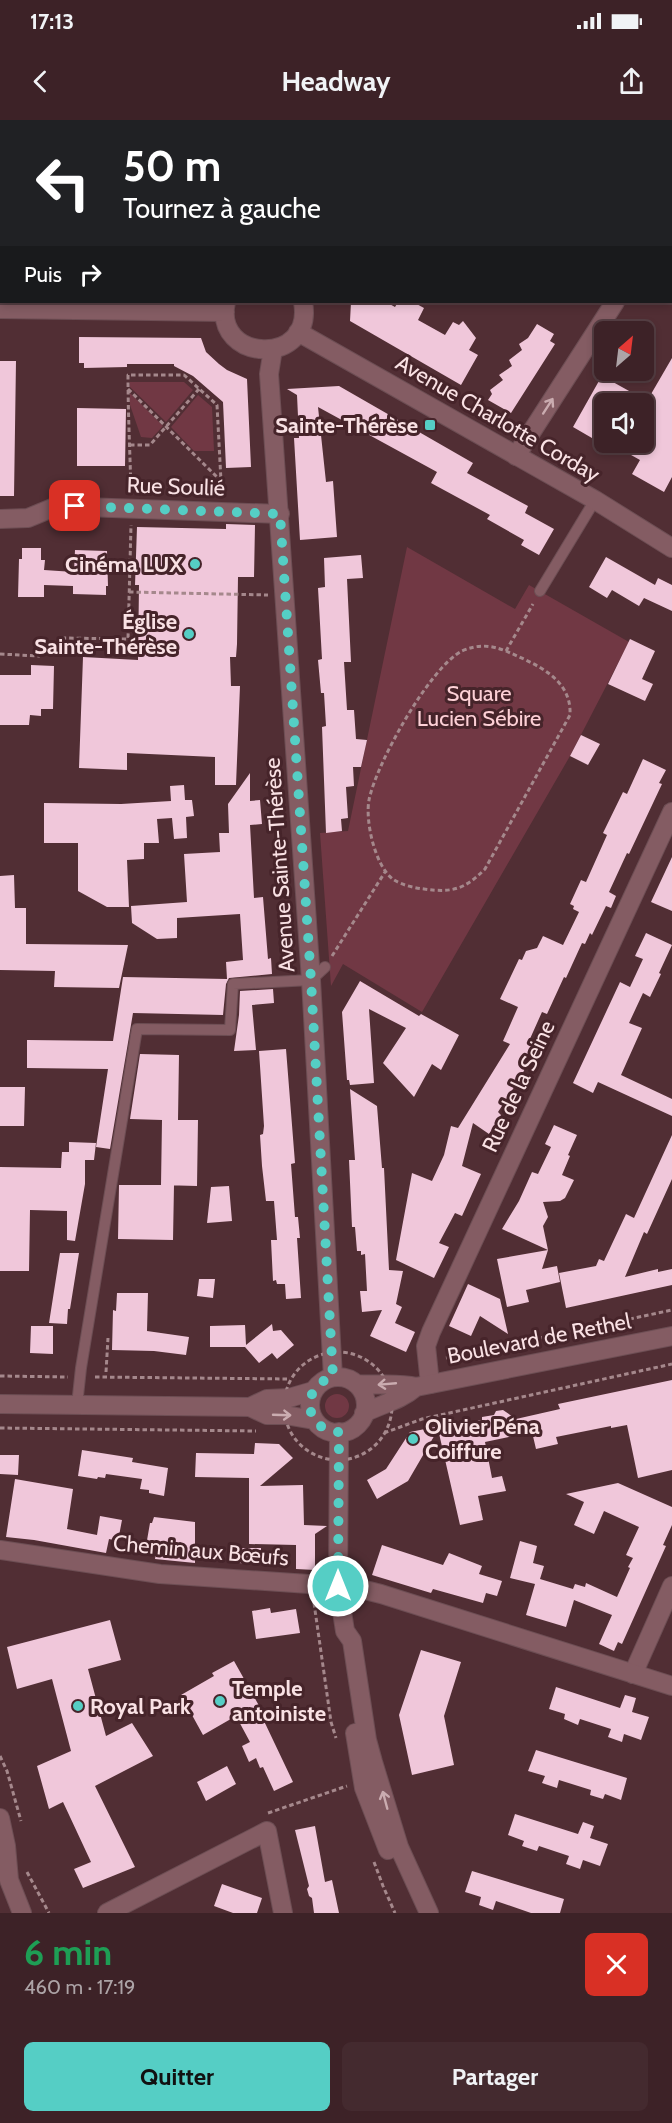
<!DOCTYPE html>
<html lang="fr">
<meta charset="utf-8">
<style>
:root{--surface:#3d2227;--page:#442a2f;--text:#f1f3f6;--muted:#ada4a7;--line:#563f44;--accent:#55cec5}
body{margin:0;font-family:Cabin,sans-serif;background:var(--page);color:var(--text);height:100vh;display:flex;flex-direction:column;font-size:22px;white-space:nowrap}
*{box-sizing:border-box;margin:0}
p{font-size:20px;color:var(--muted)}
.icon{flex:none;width:33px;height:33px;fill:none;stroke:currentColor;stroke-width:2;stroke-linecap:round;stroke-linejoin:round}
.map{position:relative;height:1793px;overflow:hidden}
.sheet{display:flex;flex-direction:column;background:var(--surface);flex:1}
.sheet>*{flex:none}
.banner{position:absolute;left:0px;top:0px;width:672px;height:183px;box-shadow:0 3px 9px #0003,0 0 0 2px var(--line);background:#202124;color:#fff;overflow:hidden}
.needle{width:39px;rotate:28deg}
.fabs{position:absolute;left:594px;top:201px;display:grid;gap:12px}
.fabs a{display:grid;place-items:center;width:60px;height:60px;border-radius:9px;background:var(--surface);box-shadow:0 3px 9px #0003,0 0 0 2px var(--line);font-size:30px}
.pin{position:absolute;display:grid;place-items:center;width:51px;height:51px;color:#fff;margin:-26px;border-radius:12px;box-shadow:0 3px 9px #0006}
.me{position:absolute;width:66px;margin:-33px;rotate:0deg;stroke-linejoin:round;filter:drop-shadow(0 0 4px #0008)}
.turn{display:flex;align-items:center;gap:21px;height:126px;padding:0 24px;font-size:27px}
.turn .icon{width:78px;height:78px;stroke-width:2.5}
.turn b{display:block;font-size:42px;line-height:51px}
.then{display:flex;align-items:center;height:57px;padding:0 24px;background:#0003;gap:12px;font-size:22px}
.round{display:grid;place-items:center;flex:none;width:63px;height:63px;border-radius:9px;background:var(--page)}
.overview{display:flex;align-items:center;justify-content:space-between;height:102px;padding:0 24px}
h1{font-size:36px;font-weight:700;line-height:45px;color:#1e9e55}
.primary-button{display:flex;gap:12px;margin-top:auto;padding:12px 24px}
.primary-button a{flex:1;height:69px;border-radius:9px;background:var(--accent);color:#111;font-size:24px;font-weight:700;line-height:69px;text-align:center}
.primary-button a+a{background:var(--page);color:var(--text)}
.status{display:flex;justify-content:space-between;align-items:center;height:42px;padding:0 30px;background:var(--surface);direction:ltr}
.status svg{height:16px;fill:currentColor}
header{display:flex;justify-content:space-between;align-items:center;height:78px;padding:0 24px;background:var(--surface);font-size:27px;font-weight:700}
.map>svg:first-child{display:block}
</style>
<div class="status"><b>17:13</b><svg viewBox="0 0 49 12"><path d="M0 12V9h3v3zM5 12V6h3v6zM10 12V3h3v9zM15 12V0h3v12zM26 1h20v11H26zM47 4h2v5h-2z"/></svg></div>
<header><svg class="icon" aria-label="back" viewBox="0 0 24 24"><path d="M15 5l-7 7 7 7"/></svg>Headway<svg class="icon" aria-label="share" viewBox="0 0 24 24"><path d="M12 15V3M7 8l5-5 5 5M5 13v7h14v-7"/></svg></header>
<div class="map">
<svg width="672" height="1793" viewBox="0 0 672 1793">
<rect width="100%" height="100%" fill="#512e34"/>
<path fill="#713844" d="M130 262H184L193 270 166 302 130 267Z
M130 273 163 306 152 318 141 317 130 285Z
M198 275 212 287 214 331H194L171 307Z
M407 427 515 489 529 465 629 522 570 636 422 892 343 844 331 866 320 713 348 711Z
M325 1286a12 12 0 1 1 24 0a12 12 0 1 1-24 0Z"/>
<path fill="#f0c7da" d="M351 182H386L395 187 398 182H413L424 188 418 200 445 215 453 202 459 205 463 201 476 218 469 230 478 235 461 265 350 201Z
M537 204 554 214 550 221 555 224 511 293 488 280 492 274 490 270 503 260 499 255 512 246 509 240 522 230 519 224 528 218Z
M79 217 201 218 206 232 219 244 227 250 247 259 251 347 226 348 223 282 193 256 174 246V244H127V247L84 248V243H79Z
M672 238V357L664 372 632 354 640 340 608 322H644V288L646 284H604V325L573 307 604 252V257L647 281Z
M0 241H16L14 376H0Z
M339 266 473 343 467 353 528 386 525 393 554 409 539 435 521 425 524 420 487 399 490 395 431 363 437 352 318 287 326 362 333 361 337 417 300 420 294 318H299L297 275 287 269Z
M77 288 126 289 125 346H77Z
M226 404 255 405 254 457H238L237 524 236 537H230L231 566H240L236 665H215V637L127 633V650L79 648 83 537 138 540 139 465H135L137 407 226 409Z
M22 428H41V440H45L44 450 74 452 75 430 107 431 108 466H106V475L73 474V466L44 465V477H18L19 439H22Z
M361 435 363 458 347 459 351 542H344L347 590H354L356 619 367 620 361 647H353L354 666 346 667 348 698 341 699 342 711 326 713 322 607 326 606 324 573H321L318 540 322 539 318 468 325 467 324 438Z
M606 437 655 465 658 458 672 465V491L644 478 639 486 612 470 607 478 589 467Z
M630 519 655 531 642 559 653 564 645 581 608 564Z
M31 545 54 546 53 589H41V596L30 595 29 605H0V555H31Z
M581 615 600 624 588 645 570 636Z
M643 639 666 650 659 663 662 664 629 734 627 733 609 772 616 776 611 788 606 786 592 815 590 813 585 824 582 823 566 858 564 857 547 894 542 892 529 921 536 923 522 955 498 992 501 995 489 1014 473 1003 462 1046 481 1054 462 1096 455 1093 439 1123 449 1127 434 1158 396 1140 412 1053 432 1061 444 1035 451 1006 458 1008 510 924 503 921 518 887 500 879 519 839 522 840 526 831 537 828 543 816 563 825 579 792 573 789 574 786 570 784 581 760 586 762 607 715 603 713 623 672 627 674Z
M250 653V681L260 680 262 704 250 705 254 778 263 777 268 839 271 838 272 854 229 858 226 864 223 895 133 893 110 1029 96 1027 108 949 27 948V920L113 921 123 857 227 859 226 842 243 840 240 794 177 798V818L157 819 132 803 131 786 187 782 184 734 220 732 219 713H229L228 684Z
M184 665 185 680H192L194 696 186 697 187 718 174 719 172 698 157 699 159 723H144V739L127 740 129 787H107L78 771V723H44V683L121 684 171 681 170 666Z
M672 737V791L651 782Z
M14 755 15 788H26V824L128 825 119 868 54 867 55 851 0 850V756Z
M646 813 672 825 659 853 661 854 650 877 643 873 629 903 642 908 621 955 672 979V996L598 962 593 973 573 963 620 862 630 867 643 839 635 836Z
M360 861 419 896 421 894 459 915 441 950 432 944 414 977 383 943 406 908 369 889 374 963 350 965 349 960H347L342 892Z
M273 869 274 883 252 885 256 930 234 931 239 895 240 871Z
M286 929 295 1043 291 1044 295 1097H298L300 1118H297L301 1178 286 1179 285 1164H277L276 1160 273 1161 271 1120H277L274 1081H266L262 1046 260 1015 263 1014 264 1006 259 931Z
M140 934 179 935 178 1000H198L197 1066 161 1065 162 1000 130 999Z
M0 967H25L24 1006H0Z
M350 969 377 986 382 1048H384L389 1150 403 1151 396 1184 402 1187 395 1203 415 1212 406 1232 370 1216 382 1190 362 1192 360 1171H367L365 1134 361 1135V1131H357L355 1107H352L349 1040H355Z
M554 1005 577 1015 568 1035 570 1036 562 1055 574 1060 565 1078 560 1081 543 1082 548 1097 543 1106 548 1130 502 1109 519 1081 532 1052 538 1054 551 1027 545 1024Z
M672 1015V1059L647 1114 644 1112 625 1157 658 1149V1152L672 1149V1165L566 1188 559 1153 596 1146 599 1139 604 1141 626 1094 634 1098Z
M69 1022 96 1023 94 1040H85V1064L75 1121 67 1120V1091L30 1090 29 1151H0V1047L61 1048 62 1032H69Z
M119 1065H174L173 1120 118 1119Z
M229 1066 232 1101 207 1103 211 1067Z
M548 1130 542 1149 557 1146 560 1162 526 1170 529 1182 507 1187 497 1139Z
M60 1133H79L70 1189H68L67 1204 49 1203Z
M199 1159H215L213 1178 197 1176Z
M468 1164 500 1179 508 1214 480 1196 471 1216 449 1206Z
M117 1173H148L147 1211 189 1217 186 1235 154 1231 112 1230 113 1190 116 1191Z
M272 1204 273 1211 281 1210 294 1225 277 1239 272 1233 259 1243 245 1227H210V1206L245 1205 246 1225Z
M31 1206H53V1234L30 1233Z
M672 1260V1350L638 1358 627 1305 611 1308V1306L556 1317 558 1324 536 1329 532 1312 485 1322 492 1358 502 1356 506 1371 478 1376 483 1400 460 1405 438 1309 482 1300V1297L494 1295 496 1291 503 1290 516 1299 560 1289 558 1284Z
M440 1306 408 1361 377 1379 367 1360 386 1349 410 1312Z
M255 1323 279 1324 293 1338 260 1366 303 1365 304 1405 327 1406 315 1414V1450L296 1449V1425L249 1424V1358L195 1357 196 1333 254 1334Z
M82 1330 133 1338 132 1342 168 1348 164 1376 149 1373V1370L140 1369 142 1359 106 1354 105 1358 98 1357 97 1359 78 1356Z
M0 1335H19L18 1355 0 1354Z
M15 1359 73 1369 67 1409 97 1415 100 1396 122 1400 118 1421 109 1419 106 1433 34 1420 6 1417Z
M618 1363 672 1387V1405L663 1425 666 1426 622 1524 618 1522 614 1531 599 1524 612 1495 574 1480 566 1507 526 1495 535 1464 510 1458 520 1421 537 1426 533 1443 544 1446 540 1459 573 1469 575 1464 585 1467 586 1463 617 1477 630 1448 628 1447 633 1438 626 1435 639 1407 604 1391 594 1414 574 1405 584 1382 566 1374Z
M154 1397 195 1402V1443L155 1439 157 1428 146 1426 150 1403H152Z
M382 1425 443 1445 449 1433 482 1446 479 1454 502 1461 497 1476 486 1473 483 1483 433 1469 431 1473 372 1455Z
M239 1428H261V1445L239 1443Z
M270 1488 271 1493 296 1489 300 1513 256 1519 252 1491Z
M110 1500 121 1540 88 1549 106 1616 132 1603 153 1636 95 1666 135 1747 83 1768 74 1749 91 1742 63 1682 49 1689 37 1646 71 1631 52 1559 17 1569 7 1527Z
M421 1530 461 1542 444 1596 454 1645 412 1655 399 1595Z
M234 1541 267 1600 264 1601 293 1662 274 1671 263 1647 260 1648 256 1638 249 1642 242 1626 250 1622 236 1596 203 1615 181 1575 214 1556 212 1553Z
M556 1567 620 1588 625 1575 636 1578 632 1592 649 1597 641 1620 624 1614 622 1622 608 1617 611 1609 580 1599 578 1605 564 1599 565 1594 549 1589Z
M536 1630 627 1658 621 1680 605 1674 603 1679 590 1675 591 1670 559 1660 557 1668 542 1663 545 1656 528 1651Z
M227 1646 236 1664 206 1681 197 1662Z
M515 1694 578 1714 583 1702 594 1706 590 1718 608 1724 600 1746 583 1740 580 1749 566 1744 569 1736 539 1726 537 1731 522 1726 524 1721 508 1715Z
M315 1706 325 1762 332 1760 339 1793H314L312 1778 309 1776 307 1769 309 1766 295 1710Z
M472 1751 564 1779 560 1793H531L496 1781 493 1790 479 1785 481 1777 465 1772Z
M222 1764 262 1778 257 1793H233L214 1786Z"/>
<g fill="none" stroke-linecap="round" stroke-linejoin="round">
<g stroke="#6d4e54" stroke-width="12">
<path id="service" d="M540 471 595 380
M77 1285 81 1248 137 909 230 910 233 864 311 860 325 847"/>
</g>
<g stroke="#6d4e54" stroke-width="20">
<path id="minor" d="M302 2 303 0
M670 95 672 92
M516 336 615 182
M0 399 28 398 57 386 280 394
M430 1264 426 1226 431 1212 672 692
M0 1430 160 1454 338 1466
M633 1554 672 1466
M0 1698 6 1726 9 1760 22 1793
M107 1793 267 1711 283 1793"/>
</g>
<g stroke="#6d4e54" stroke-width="20">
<path id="tertiary" d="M410 2 412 0
M226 182C212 243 315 247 303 182
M0 189 225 192
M298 212 595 380 672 428
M273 229 269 254 311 860 333 1257
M339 1312 338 1466 345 1511 352 1521 367 1620 373 1642 399 1727 429 1793
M338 1466 353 1467 381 1474 672 1566
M355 1613 364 1668 388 1730"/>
</g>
<g stroke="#6d4e54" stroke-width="20">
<path id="secondary" d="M310 1285a28 28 0 1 1 56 0a28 28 0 1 1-56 0Z
M356 1264C377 1266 396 1262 416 1267L672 1216
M0 1284 250 1287 267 1279 289 1278 313 1271
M250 1287 267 1295H285L314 1300
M364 1293C382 1284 401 1280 416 1267"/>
</g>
<path stroke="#a5888c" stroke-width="3" stroke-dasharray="4.5 3" stroke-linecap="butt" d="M128 269 221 361 217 285 184 255H128C128 294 130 333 131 371
M130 325H150L199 269
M129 472 268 475
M506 531C535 544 572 558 570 595L485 749C465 769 453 773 424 769 414 768 402 765 394 760 375 747 365 701 369 680 376 644 430 547 462 531 478 524 490 525 506 531L533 484
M0 534 39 536 64 518 128 519 131 405
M332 836 385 752
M284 1286a54 54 0 1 1 108 0a54 54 0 1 1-108 0Z
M446 1238 672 1190
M106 1252 108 1218
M0 1256 68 1257
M95 1257 289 1259
M0 1308 256 1311
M384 1313 422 1299 672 1244
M314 1483 331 1602 336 1618
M0 1636 7 1651 21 1701
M268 1693 347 1666
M374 1742 383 1766 395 1793
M27 1752 49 1793"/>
<use href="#service" stroke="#845c63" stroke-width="10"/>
<use href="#minor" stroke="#845c63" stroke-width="18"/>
<use href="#tertiary" stroke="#845c63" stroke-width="18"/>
<use href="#secondary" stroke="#845c63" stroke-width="18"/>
</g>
<defs><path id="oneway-shaft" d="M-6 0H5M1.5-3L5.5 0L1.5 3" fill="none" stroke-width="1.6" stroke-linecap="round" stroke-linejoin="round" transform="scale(1.5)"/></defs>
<g stroke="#caacb0">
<use href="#oneway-shaft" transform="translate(548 286) rotate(-57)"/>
<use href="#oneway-shaft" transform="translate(387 1264) rotate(175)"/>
<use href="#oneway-shaft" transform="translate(282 1295) rotate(2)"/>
<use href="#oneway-shaft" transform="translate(385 1680) rotate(-105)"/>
</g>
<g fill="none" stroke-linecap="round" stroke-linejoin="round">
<path stroke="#55cec5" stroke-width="10" stroke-dasharray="0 18" d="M75 386 280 394 311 860 333 1257C299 1266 304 1311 339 1312L338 1466"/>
</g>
<g fill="#55cec5" stroke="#46242a" stroke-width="2">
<rect x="424" y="299" width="12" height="12" rx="3"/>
<circle cx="195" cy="444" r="6"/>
<circle cx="189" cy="514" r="6"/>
<circle cx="413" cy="1319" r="6"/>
<circle cx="220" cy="1581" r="6"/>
<circle cx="78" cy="1586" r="6"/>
</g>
<g text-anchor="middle" stroke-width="6" stroke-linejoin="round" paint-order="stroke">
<g font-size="22" fill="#f9e1e4" stroke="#46242a">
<text transform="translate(498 298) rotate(30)" y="8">Avenue Charlotte Corday</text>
<text transform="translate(176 366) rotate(2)" y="8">Rue Soulié</text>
<text transform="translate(279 745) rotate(-94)" y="8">Avenue Sainte-Thérèse</text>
<text transform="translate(518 966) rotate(-65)" y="8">Rue de la Seine</text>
<text transform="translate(539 1218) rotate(-11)" y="8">Boulevard de Rethel</text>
<text transform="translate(201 1430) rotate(5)" y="8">Chemin aux Bœufs</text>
</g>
<g font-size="22" font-weight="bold" fill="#f9e1e4" stroke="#46242a" text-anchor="end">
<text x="418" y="313">Sainte-Thérèse</text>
<text x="183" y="452">Cinéma LUX</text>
<text x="177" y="509">Église<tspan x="177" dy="25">Sainte-Thérèse</tspan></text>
<text x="425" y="1314" text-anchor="start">Olivier Péna<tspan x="425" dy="25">Coiffure</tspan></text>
<text x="232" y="1576" text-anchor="start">Temple<tspan x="232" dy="25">antoiniste</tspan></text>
<text x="90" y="1594" text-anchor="start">Royal Park</text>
</g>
<g font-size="22" fill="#fdd0d6" stroke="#46242a">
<text x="479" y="581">Square<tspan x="479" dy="25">Lucien Sébire</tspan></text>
</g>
</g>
</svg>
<div class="fabs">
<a><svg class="needle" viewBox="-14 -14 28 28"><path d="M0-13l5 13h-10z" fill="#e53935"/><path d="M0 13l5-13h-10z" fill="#ada4a7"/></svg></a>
<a><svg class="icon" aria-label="sound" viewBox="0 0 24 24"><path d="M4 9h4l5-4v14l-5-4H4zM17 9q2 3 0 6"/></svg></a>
</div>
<div class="pin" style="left:75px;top:386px;background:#d93025"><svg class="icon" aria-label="arrive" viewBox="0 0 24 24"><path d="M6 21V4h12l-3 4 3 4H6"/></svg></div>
<svg class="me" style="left:338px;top:1466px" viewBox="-20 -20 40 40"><circle r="17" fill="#55cec5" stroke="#fff" stroke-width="3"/><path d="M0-11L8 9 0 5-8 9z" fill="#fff"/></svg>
<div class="banner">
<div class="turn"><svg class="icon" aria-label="left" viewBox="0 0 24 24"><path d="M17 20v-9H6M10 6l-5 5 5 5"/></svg><div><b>50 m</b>Tournez à gauche</div></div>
<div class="then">Puis<svg class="icon" aria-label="right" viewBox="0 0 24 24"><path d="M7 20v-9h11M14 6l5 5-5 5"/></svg></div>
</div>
</div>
<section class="sheet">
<div class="overview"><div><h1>6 min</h1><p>460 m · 17:19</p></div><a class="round" style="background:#d93025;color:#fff"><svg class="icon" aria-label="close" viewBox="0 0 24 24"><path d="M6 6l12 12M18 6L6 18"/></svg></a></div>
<div class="primary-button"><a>Quitter</a><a>Partager</a></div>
</section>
